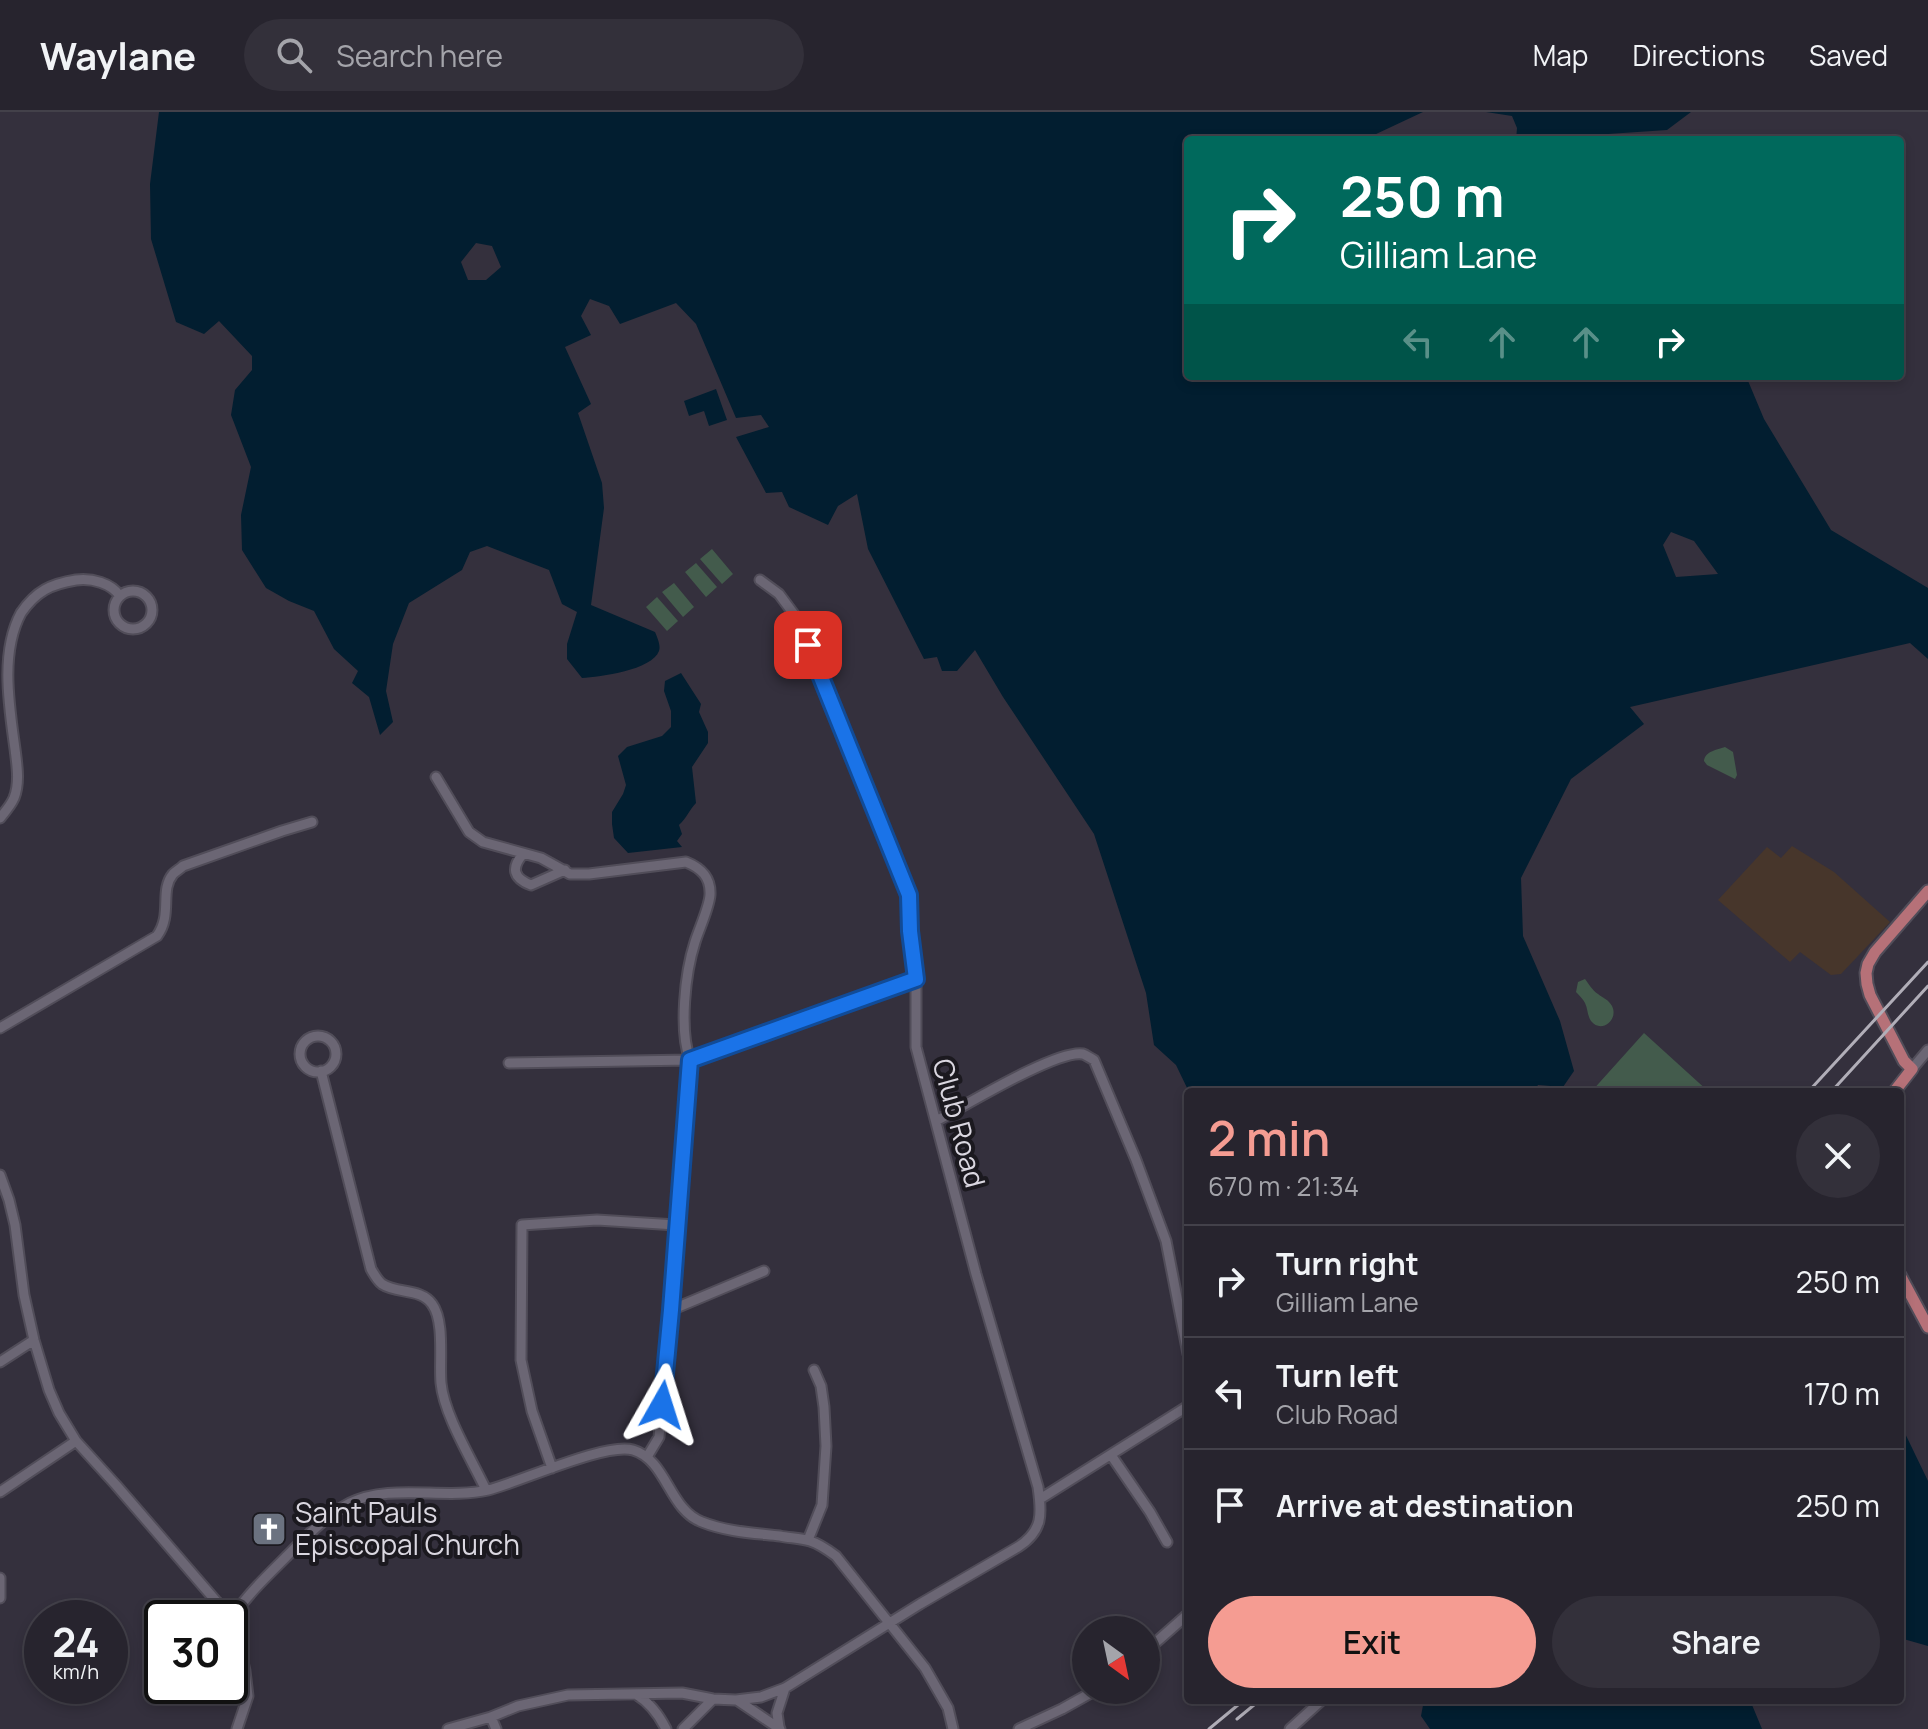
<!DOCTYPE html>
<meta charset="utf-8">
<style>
:root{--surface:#27242e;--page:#33303a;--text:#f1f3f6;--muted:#a4a4aa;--line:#43414a;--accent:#f59c92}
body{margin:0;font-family:Manrope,sans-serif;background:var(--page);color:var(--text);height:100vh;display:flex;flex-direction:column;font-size:30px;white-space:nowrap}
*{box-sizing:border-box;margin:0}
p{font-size:26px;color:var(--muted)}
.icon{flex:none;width:44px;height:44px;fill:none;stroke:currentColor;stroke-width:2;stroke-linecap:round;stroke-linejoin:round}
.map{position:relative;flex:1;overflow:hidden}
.side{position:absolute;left:1184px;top:976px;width:720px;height:616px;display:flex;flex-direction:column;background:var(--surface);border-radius:8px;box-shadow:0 4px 12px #0003,0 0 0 2px var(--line)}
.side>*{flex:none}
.top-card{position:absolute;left:1184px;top:24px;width:720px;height:244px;border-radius:8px;box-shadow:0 4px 12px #0003,0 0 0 2px var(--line);background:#00695c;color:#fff;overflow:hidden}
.needle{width:52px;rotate:147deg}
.buttons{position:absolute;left:1072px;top:1504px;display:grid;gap:16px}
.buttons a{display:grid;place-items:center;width:88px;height:88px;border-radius:50%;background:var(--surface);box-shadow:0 4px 12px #0003,0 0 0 2px var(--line);font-size:40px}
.speed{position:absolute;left:24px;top:1488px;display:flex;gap:16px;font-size:40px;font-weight:700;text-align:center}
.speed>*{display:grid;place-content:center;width:104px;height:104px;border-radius:50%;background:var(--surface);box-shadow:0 4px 12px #0003,0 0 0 2px var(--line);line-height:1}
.speed small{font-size:20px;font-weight:400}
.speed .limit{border:4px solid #111;border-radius:12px;background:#fff;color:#111}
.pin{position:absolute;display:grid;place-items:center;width:68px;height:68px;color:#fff;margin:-34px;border-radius:16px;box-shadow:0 4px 12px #0006}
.me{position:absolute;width:88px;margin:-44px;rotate:6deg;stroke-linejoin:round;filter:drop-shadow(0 0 6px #0008)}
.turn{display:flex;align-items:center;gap:28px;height:168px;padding:0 24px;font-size:36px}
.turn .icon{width:104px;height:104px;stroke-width:2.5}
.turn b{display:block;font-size:56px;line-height:68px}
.lanes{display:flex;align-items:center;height:76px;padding:0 24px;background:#0003;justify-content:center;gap:40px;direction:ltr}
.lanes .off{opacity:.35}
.round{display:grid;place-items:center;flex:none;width:84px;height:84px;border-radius:42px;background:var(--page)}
.headline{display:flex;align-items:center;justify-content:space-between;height:136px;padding:0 24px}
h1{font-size:48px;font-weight:600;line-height:60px;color:var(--accent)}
.action{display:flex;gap:16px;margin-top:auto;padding:16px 24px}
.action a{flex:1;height:92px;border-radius:48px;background:var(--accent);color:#111;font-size:32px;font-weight:600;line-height:92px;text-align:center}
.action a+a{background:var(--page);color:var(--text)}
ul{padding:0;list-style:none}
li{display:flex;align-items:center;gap:24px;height:112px;padding:0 24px;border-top:2px solid var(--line)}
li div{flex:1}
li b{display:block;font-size:30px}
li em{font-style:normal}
header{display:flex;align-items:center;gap:48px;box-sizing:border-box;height:112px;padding:0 40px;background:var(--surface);border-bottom:2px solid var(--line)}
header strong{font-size:38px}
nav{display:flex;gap:44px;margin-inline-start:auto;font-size:28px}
.search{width:560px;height:72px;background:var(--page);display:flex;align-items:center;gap:20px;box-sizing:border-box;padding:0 28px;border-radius:44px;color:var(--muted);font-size:30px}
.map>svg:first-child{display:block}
</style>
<header>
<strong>Waylane</strong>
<div class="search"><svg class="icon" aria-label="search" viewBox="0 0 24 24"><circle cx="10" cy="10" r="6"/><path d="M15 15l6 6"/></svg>Search here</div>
<nav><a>Map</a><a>Directions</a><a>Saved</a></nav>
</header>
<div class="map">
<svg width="1928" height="1617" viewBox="0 0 1928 1617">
<rect width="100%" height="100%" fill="#34303d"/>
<path fill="#47362b" d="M1792 734 1834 760 1890 810 1841 862 1831 863 1800 840 1790 850 1718 788 1767 735 1781 746Z"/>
<path fill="#435b4c" d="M712 437 733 462 722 472 700 447Z
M696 451 717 475 706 485 685 460Z
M674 471 694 495 683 505 662 480Z
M657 485 678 509 667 519 646 495Z
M1725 635 1733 640 1737 663 1735 667 1707 653 1704 649C1705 639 1717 638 1725 635Z
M1585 867C1589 872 1592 878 1598 882 1603 886 1609 888 1612 894 1619 908 1601 922 1591 909 1587 903 1588 897 1585 891 1583 887 1579 883 1576 880L1578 870Z
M1644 921 1709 980H1591Z"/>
<path fill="#021e30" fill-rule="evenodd" d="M159 0H1423L1374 23 1376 28H1188V264H1746L1764 307 1831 418 1928 476V547L1910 531 1630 595 1644 612 1571 667 1521 766 1523 824 1560 909 1574 959 1563 975 1538 973 1534 980H1189L1176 953 1154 933 1146 881 1094 722 1003 585 975 538 957 559H942L937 545 924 547 868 437 857 382 838 394 828 413 789 395 782 380 766 381 736 325 769 315 761 303 736 306 696 212 676 191 620 212 609 194 590 187 581 204 591 223 565 235 591 292 578 301 602 371 604 396 591 493 655 520C657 525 661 533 659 539 652 558 600 565 582 566L567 547V532L577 500 562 492 549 458 487 434 470 440 462 458 409 491 393 532 386 579 393 610 380 623 369 585 352 571 358 559 334 537 314 499 289 489 266 476 242 438 241 403 251 355 231 303 235 278 252 258V244L219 209 204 222 176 210 151 127 150 72ZM476 131 492 134 501 155 486 168H468L461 150ZM1671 420 1694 429 1718 462 1676 465 1663 433Z
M1486 0H1691L1667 18 1608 22 1606 28H1516L1517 16 1512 4Z
M716 277 727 308 709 314 704 299 689 304 684 289Z
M681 561 701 592 699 600 708 620V631L692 655 696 691C689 698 687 706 679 713L682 722 677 729 682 735 628 741 614 726 612 712V700L623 682 626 673 618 644 627 635 662 624 671 615V599L664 579 665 569Z
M1900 1311 1928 1369V1534L1900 1526Z
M1424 1588H1750L1762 1617H1430L1421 1604Z"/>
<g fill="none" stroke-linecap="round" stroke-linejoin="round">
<g stroke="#514d59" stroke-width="13">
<path id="minor" d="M114 498a19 19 0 1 1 38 0a19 19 0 1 1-38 0Z
M436 665 469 720 483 730 541 746 570 762H589L686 750C701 756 711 765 710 783 709 796 699 817 695 830 685 861 679 918 690 948L509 951
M0 706C5 700 11 693 14 686 20 671 17 653 15 637 9 593 0 540 21 501 36 479 51 472 76 468 92 466 111 471 120 484
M523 742C511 756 513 766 531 773L565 758
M0 916 157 824C173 802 159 779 173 762 176 759 180 757 183 754L282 719 312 710
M300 942a18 18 0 1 1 36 0a18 18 0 1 1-36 0Z
M1912 957 1928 938
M321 959 371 1157C374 1162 377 1168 382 1172 397 1182 421 1176 432 1192 445 1209 439 1250 441 1271 444 1303 472 1348 486 1378
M936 1009C963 995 1057 937 1083 942 1086 943 1090 946 1094 948L1136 1048 1166 1129 1188 1242
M0 1063 9 1088 15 1113 24 1183 34 1228 49 1278 59 1301 76 1329 116 1373 216 1489 233 1504
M671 1198 764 1159
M0 1250 34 1228
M1111 1343 1150 1400 1167 1430
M647 1345 659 1325 671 1198 690 948 916 867
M552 1356 532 1299 521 1248 522 1113 597 1108 676 1113
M0 1380 76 1329
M1040 1387 1188 1294
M808 1428 822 1393 826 1334 824 1295 821 1274 814 1258
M0 1466V1486
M233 1504C248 1482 267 1464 285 1446 305 1426 325 1404 350 1391 390 1371 445 1388 488 1378 520 1370 606 1330 633 1338 667 1348 669 1398 702 1410 727 1420 754 1421 780 1424 789 1426 800 1426 810 1429 820 1432 828 1438 836 1444L925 1556 948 1596 953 1617
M233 1504 245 1559 248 1584 237 1617
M1146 1539 1188 1502
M637 1583C650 1591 659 1603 666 1617
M737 1588 780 1617
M491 1605 496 1617
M779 1615 777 1601 785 1576
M448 1617 491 1605 518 1594 568 1583 682 1581 713 1587 736 1588 761 1585 785 1576 920 1492 1018 1435C1043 1419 1042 1402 1038 1375L976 1162 916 935V867L910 819 909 783 796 505 779 482 760 468
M683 1617 713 1587
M1019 1617 1062 1597 1096 1578
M1290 1617 1322 1588"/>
</g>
<g stroke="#514d59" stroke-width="15">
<path id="major" d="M1894 980 1912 957 1904 949 1870 883 1867 872 1866 861 1868 852 1875 840 1928 779
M1900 1163 1928 1215"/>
</g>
<use href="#minor" stroke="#6b6674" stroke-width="9"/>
<use href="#major" stroke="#b67178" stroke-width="11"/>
<path stroke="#b1aeb8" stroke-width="3" d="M1808 980 1928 850
M1831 980 1928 874
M1237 1607 1260 1588
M1209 1617 1244 1588"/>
</g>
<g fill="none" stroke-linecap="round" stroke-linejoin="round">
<g stroke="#114b97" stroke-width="20">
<path id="route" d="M662 1293 671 1198 690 948 916 867 910 819 909 783 808 533"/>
</g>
<use href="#route" stroke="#1a73e8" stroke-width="14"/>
</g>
<defs>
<g id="church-square" transform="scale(1.8)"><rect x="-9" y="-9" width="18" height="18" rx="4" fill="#6b7280" stroke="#1b191f"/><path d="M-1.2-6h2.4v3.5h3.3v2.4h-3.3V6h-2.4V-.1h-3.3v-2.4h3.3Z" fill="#fff"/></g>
</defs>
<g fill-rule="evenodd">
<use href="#church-square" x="269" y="1417"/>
</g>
<g text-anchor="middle" stroke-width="8" stroke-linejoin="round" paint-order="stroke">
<g font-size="28" fill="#dad7e0" stroke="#1b191f">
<text transform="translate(959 1011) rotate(75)" y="10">Club Road</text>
</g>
<g font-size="28" fill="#dad7e0" stroke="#1b191f" text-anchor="start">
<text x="295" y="1411">Saint Pauls<tspan x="295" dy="32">Episcopal Church</tspan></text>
</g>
</g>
</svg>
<div class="buttons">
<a><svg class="needle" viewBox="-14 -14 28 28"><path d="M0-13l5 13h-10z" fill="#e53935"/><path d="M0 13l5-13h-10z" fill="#a4a4aa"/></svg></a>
</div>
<div class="speed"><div>24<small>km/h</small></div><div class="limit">30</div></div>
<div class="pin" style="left:808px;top:533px;background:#d93025"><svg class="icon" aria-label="arrive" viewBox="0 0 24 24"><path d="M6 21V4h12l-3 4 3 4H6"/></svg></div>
<svg class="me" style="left:662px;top:1293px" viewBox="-20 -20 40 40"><path d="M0-17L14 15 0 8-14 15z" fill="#1a73e8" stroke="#fff" stroke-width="4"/></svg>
<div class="top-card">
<div class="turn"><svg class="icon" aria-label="right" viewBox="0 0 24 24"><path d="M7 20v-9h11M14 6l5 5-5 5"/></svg><div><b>250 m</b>Gilliam Lane</div></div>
<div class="lanes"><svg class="icon off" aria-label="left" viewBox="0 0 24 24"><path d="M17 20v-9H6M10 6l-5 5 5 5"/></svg><svg class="icon off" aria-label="ahead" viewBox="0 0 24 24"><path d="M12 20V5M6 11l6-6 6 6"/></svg><svg class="icon off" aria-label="ahead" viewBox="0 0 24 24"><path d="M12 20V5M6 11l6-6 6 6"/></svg><svg class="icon" aria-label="right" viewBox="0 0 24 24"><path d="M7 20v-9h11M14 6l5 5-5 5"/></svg></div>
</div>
<section class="side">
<div class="headline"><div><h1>2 min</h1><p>670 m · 21:34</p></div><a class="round"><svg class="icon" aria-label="close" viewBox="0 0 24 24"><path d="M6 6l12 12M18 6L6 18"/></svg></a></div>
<ul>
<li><svg class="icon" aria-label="right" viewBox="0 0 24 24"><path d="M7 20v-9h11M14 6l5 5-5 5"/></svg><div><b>Turn right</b><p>Gilliam Lane</p></div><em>250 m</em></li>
<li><svg class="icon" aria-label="left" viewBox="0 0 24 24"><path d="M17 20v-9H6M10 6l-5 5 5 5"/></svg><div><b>Turn left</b><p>Club Road</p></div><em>170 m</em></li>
<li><svg class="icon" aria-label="arrive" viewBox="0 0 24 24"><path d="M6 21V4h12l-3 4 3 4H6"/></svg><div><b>Arrive at destination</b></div><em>250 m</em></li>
</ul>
<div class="action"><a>Exit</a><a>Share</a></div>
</section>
</div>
